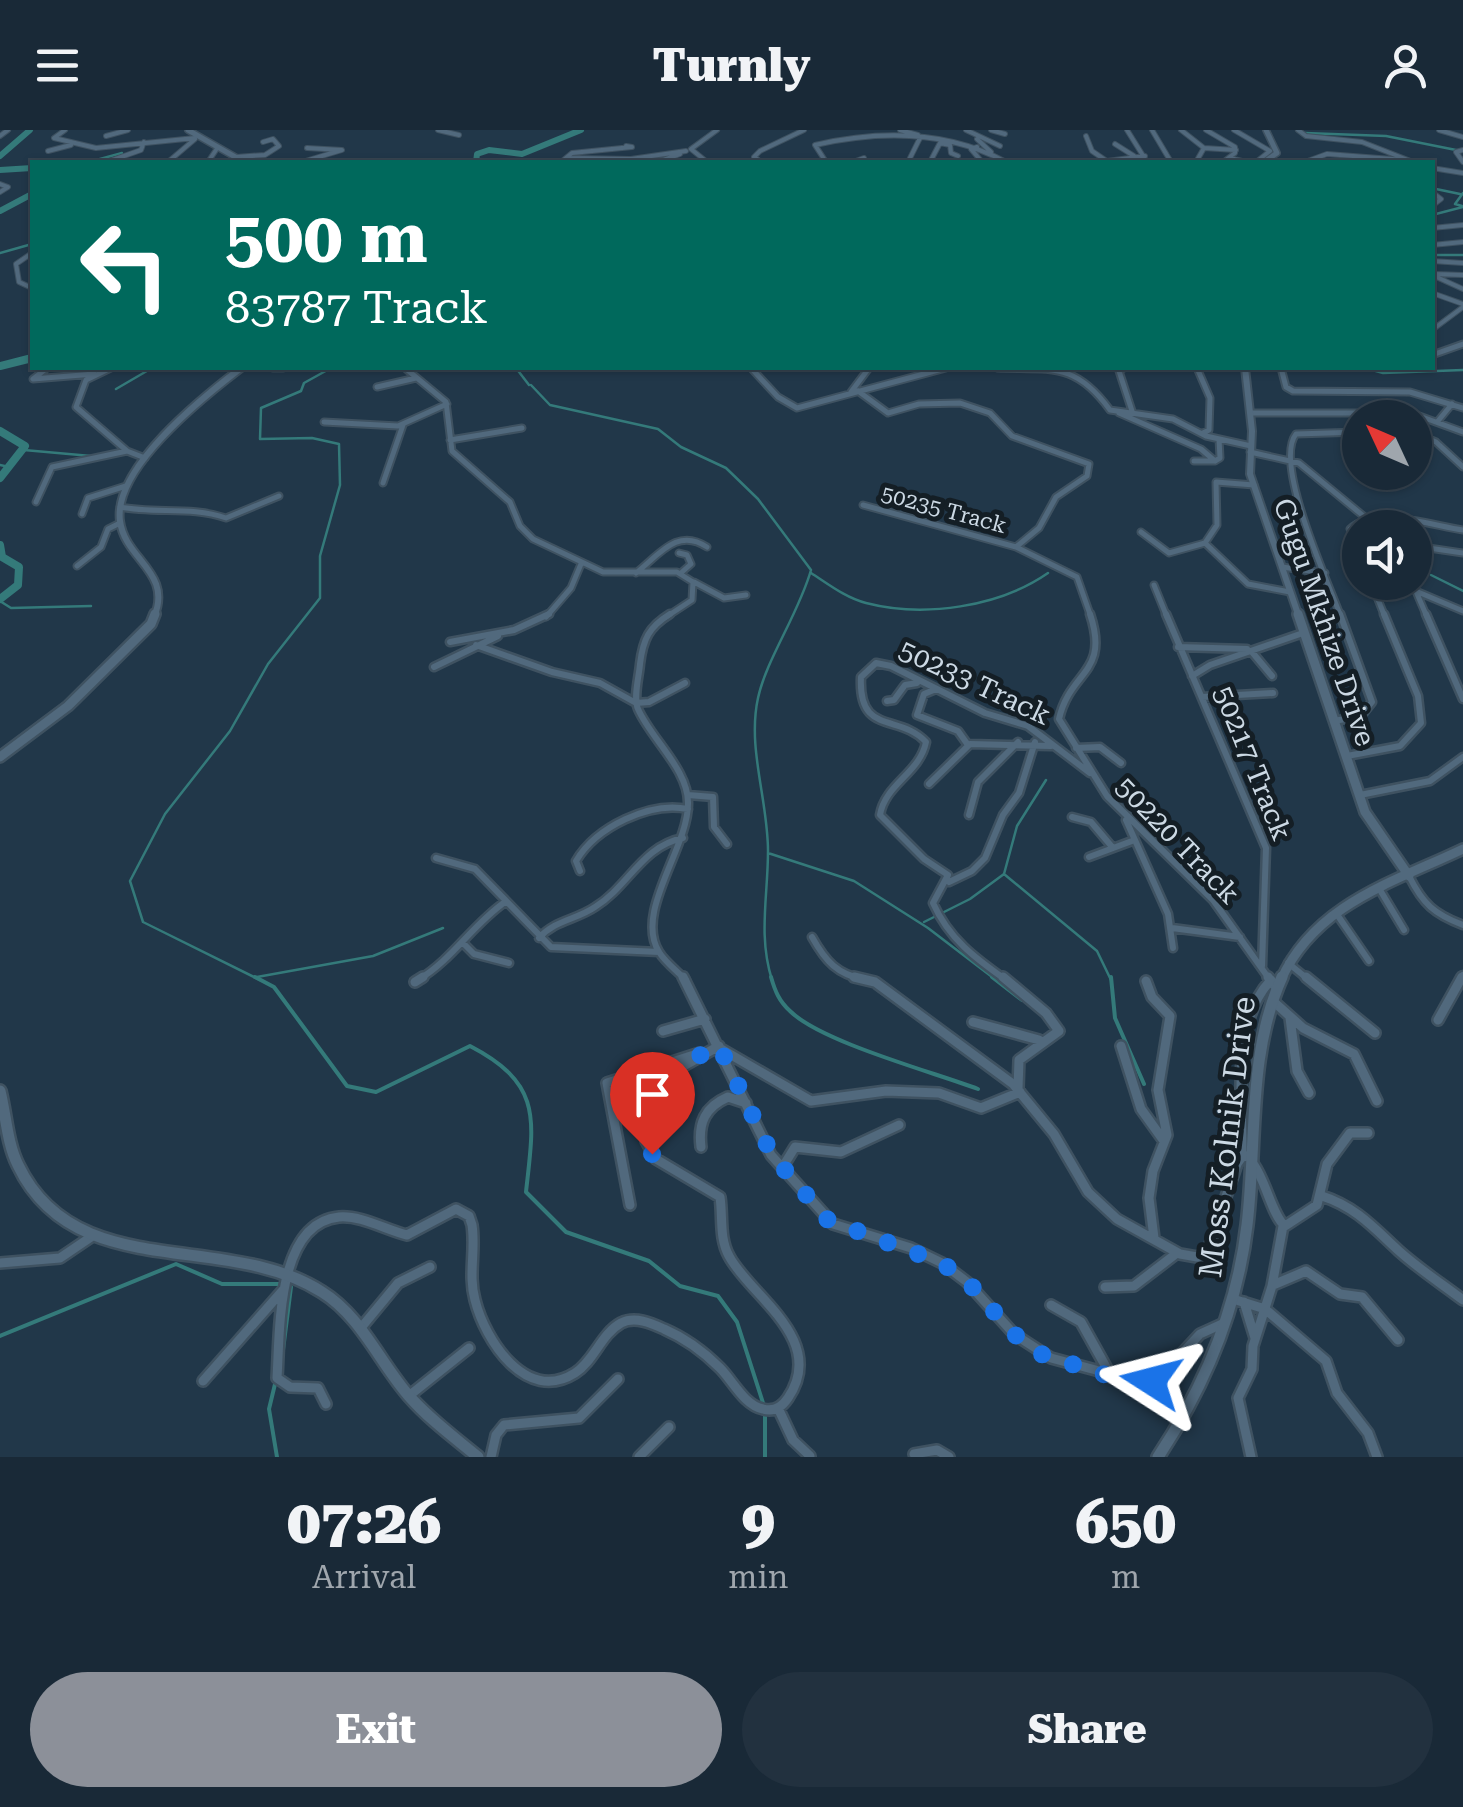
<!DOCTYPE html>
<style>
:root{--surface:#192937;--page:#22313f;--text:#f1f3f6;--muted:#9fa6ad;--line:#374552;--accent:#8c9099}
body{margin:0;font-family:"Roboto Serif",serif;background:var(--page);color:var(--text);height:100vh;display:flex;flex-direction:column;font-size:38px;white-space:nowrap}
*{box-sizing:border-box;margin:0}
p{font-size:32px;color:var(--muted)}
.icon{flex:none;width:55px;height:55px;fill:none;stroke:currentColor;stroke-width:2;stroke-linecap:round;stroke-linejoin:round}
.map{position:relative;height:1327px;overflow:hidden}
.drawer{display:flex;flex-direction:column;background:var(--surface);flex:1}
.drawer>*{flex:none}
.hud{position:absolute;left:30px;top:30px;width:1405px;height:210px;border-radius:0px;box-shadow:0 2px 8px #0004,0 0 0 2px var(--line);background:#00695c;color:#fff;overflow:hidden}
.needle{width:65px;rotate:314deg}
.controls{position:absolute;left:1342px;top:270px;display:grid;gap:20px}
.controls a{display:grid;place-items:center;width:90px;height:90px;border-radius:50%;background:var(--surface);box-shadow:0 2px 8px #0004,0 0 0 2px var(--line);font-size:50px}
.pin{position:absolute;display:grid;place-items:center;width:85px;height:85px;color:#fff;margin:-102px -42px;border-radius:50% 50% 50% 0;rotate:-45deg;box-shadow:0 0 10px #0007}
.pin .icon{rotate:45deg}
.me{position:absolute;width:110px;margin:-55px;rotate:279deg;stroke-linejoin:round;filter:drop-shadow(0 0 8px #0008)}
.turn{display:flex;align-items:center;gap:35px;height:210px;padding:0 30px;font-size:45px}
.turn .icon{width:130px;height:130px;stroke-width:2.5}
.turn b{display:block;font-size:70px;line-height:85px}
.eta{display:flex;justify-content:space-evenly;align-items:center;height:170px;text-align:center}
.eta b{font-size:60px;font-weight:800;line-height:70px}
.cta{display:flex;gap:20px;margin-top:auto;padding:20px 30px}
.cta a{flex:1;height:115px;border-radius:60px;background:var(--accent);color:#fff;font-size:40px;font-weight:800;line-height:115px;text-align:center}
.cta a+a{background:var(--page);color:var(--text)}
header{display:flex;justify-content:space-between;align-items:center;height:130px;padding:0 30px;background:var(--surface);font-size:45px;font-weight:800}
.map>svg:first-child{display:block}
</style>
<header><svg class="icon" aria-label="menu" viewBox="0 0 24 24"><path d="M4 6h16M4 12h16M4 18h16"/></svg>Turnly<svg class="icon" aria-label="person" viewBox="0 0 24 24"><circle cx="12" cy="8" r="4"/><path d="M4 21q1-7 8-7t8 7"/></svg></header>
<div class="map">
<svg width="1463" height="1327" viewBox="0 0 1463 1327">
<rect width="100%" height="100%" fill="#213749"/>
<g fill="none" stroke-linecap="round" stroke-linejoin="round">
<path stroke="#347a7a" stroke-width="2.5" d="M1305 3 1386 6 1456 20
M89 32 122 23
M1436 59 1460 64
M1462 76 1455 74 1463 63
M1432 85 1463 77
M0 123 32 114
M1432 125H1463
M516 238 529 255
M1365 238 1383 243 1463 240
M531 255 550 275 658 299 681 317 726 338 758 369 811 440C799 483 766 530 758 568 747 618 768 670 768 721 768 766 758 806 772 850
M116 259 152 238
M24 320 91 326
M0 335 9 337
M811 443C828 454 846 468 866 473 924 488 999 477 1048 443
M1431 445 1463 461
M0 471 11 478 91 476
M768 723 854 751 928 798 996 850
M1004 744 1097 821 1111 850
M924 792 970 769 1004 744 1017 696 1046 650
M257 847 373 826 443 798
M260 850 143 792 130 751 165 684 230 601 268 534 320 468V426L340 355 339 314 312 308 260 309 261 278 301 261 304 253 331 238"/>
<path stroke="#347a7a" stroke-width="4" d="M255 847 274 857 347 956 376 962 470 916C543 954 534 989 526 1062L566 1102 649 1131 680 1156 718 1166 737 1192 764 1276
M771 847C775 861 779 871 790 881 821 912 933 942 978 959
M992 847 1022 870
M1111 847 1115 888 1144 954
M0 1206 176 1134 222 1154H279
M282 1228 291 1157
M276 1250 269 1279 277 1327
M765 1284V1327"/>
<path stroke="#347a7a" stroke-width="6" d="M0 26 30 0
M476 32 477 24 489 20 522 24 581 0
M0 40 32 38
M0 81 32 64"/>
<path stroke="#347a7a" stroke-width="8" d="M0 236 32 228
M0 301 25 316 0 348
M0 415 2 427 19 437 18 455 0 469"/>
<g stroke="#3f5261" stroke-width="6">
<path id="street-far3" d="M65 0 54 8 96 18 195 8
M438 0 459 5
M900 0 918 5
M966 0 1000 16
M991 0 1005 4
M1127 0 1147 32
M1152 0 1171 32
M1181 0 1204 18 1196 32
M1206 0 1235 17V23L1223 32
M1234 0 1270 21 1256 32
M1298 0 1306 6 1362 12 1413 32
M1439 0 1463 7
M0 6 8 0
M106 6 128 0
M1086 6 1092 21 1108 32
M977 9 991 22
M1115 14 1134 26
M977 17 971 19 982 32
M1204 18 1236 20
M1463 20 1456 22 1463 32
M48 21 71 15
M236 27 265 25 279 16 273 9 263 12
M569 28 631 29 686 21
M1230 28 1246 32
M1107 31 1145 26
M107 32 141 20 144 12
M168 32 195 9
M208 32 218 17
M302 32 342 20 307 18
M561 32 572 23 632 17 626 16
M658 32 680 24
M707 32 691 19 717 0
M761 32 754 27 760 21 804 0
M826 32 815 15C880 0 946 0 1006 32
M853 32 864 28
M908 32 920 8
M930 32 940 13 950 15 951 23 958 26
M1305 32 1327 24 1405 30
M1432 38 1463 43
M0 54 8 57 0 62
M1432 62 1441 69 1432 76
M1432 98 1463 95
M1432 115 1463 112
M32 123 16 134 19 152 32 158
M1432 131 1463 133
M1434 144 1463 145
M1432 145 1463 159
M1435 164 1463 174
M1432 200 1463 177"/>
</g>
<g stroke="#3f5261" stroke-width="9">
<path id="street-far2" d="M1432 225 1463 214
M47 238 33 249 94 244
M111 238 86 250 76 277 127 321 145 328
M273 238H283
M405 238 446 272 452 321 510 372 520 396 533 409 603 442H677L693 452 692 470 666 487
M751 238 778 267 797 278 946 238
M997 238C1052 240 1075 232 1110 280L1173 289 1206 306 1251 316
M1124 238 1119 241 1132 281
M1197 238 1210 268 1209 300 1203 303
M1281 238 1286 257 1293 261 1410 262 1463 278
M377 257 416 248
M858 261 888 283 919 274 960 273 990 283 1012 306 1089 334 1087 346 1056 367 1039 398 1016 417 1077 447 1091 487
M851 262 869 238
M1119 283 1201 319 1215 331
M1251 283H1411L1463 302
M1438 291 1452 274
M324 292 398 296 447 274
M1415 303 1436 312 1463 337
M450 310 522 298
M1250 322 1299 333 1378 398
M1194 331H1214
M1215 331 1220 328 1219 309
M383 353 403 295
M36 372 52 337 127 321
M863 375 1016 417
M120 377C156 384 191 376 226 388L279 366
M82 384 88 368 126 356
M1141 402 1169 423 1205 413 1217 395 1216 352 1254 355
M1205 413 1248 454 1290 462
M1415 416 1463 423
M679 423 687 425 691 434 682 442
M1360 425 1350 399C1374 375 1433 396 1463 400
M77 436 101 417 108 399 120 393
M1282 437 1325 443
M636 443C659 425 677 397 707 417
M694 452 724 468 746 465
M1371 452 1385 487
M1412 452 1427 487
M1154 455 1167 487
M1418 462 1463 481
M546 487 571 458 581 434
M1341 487C1328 452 1273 333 1296 304L1360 302"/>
</g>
<g stroke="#3f5261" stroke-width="11">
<path id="street-far1" d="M670 484C649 497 643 509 640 534 639 547 633 568 638 579 651 609 689 640 688 674 688 718 634 782 659 822 665 832 677 841 686 850
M1090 484C1110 544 1070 540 1059 589L1107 666 1213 770 1270 850
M1166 484 1266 718 1262 836
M1426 484 1463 569
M450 512 514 500 549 484
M476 515 552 542 600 553 636 573 649 572 685 553
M1178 517 1247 519
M1252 522 1272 546
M434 537 498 506
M1192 546 1210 535 1303 503
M936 559 924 564 917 585 958 601 968 615
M1202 567 1273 563
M887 571 894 570 905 555 917 553
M1334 591 1361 586 1372 572 1340 484
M1076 618 1100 617 1121 633
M1347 626 1400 616 1421 593 1418 566 1384 484
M929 654 970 614 1051 616
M688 665 713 667 714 697 727 714
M1360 665 1430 651 1463 627
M969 685 978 652 1018 612
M1072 687 1091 692 1113 718
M1126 690 1168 784 1173 818
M1089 727 1132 711
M436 728 475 739 551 817 659 822
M580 741 576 731C596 697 650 671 688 679
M1409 746C1423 774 1434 784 1463 795
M949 752 972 741 985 728 1003 685 1019 663 1035 612
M1380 760 1404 800
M1336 783 1369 831
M1172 798 1240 807
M812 807C826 832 837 844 865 850
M539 808C555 790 576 790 595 777 628 757 642 716 683 708
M465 815 474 824 509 833
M1288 833 1309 850
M418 850C453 829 472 795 505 772
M1006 850C975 828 949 809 933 773L948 745 924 729 880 685C885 654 920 643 926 612 899 583 858 606 861 547L876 533 891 536 985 583 1028 596 1090 643
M1460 850 1463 845"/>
</g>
<g stroke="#3f5261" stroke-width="14">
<path id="street" d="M683 847 771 1025 833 1094 911 1118 942 1133 967 1152 1014 1204 1051 1228 1144 1253 1161 1246 1200 1204 1222 1194
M854 847 875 852 1013 954 1054 1004 1088 1062 1117 1089 1180 1124 1197 1127 1207 1123 1237 1034 1242 1027 1252 1025
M1003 847 1046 883 1059 901 1019 930 1018 958
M1268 847 1274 855
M1306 847 1375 903
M1146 851 1152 867 1170 886 1158 960 1167 1005 1153 1041 1149 1068 1154 1108
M415 852 423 847
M1274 872 1303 898 1354 924 1377 971
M1290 888 1297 941 1309 963
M1438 890 1462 847
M973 892 1039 910
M663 901 705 889
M1121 916 1141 979 1164 1011
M721 919 811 971 886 961 939 963 981 978 1020 962
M701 1017C698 993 705 977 728 967L746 973
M1242 1027C1243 971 1230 893 1271 850
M1254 1035C1266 1052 1273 1087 1285 1096L1317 1075 1327 1034 1350 1003H1368
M782 1038 795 1017 841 1022 899 995
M1322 1066C1356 1077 1374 1098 1399 1121 1419 1139 1442 1154 1463 1170
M630 1075 607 953 700 923
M0 1133 60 1128 91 1107
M1273 1155 1306 1141 1340 1164 1362 1167 1398 1210
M1105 1157 1134 1156 1177 1123
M1233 1169 1265 1179 1326 1231 1337 1263 1368 1303 1377 1327
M1244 1172 1255 1208
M1051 1175 1081 1192 1111 1246
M360 1199 398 1153 430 1137
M203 1251 284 1159
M410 1265 469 1218
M326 1274 318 1258 290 1257 277 1248C280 1202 276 1093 339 1087 361 1085 386 1100 407 1105L456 1079 469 1086 472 1095C476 1120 468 1145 475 1170 485 1210 526 1274 575 1243 594 1231 601 1204 621 1193 635 1186 651 1193 664 1199 685 1208 704 1222 720 1238 733 1251 744 1275 763 1279 774 1282 782 1277 788 1268 828 1209 749 1165 729 1126 719 1108 723 1087 720 1067L656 1029 646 1011 641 977 657 951 719 916
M778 1278 793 1310 810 1326
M914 1324 937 1320 949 1327
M491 1327 496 1305 504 1295 579 1288 618 1249
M639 1327 669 1297
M1251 1327 1238 1268 1252 1239 1253 1216 1272 1156 1283 1096"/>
</g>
<g stroke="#3f5261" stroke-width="8">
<path id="secondary-far3" d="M188 0 244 32
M1264 32 1277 23 1266 0"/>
</g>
<g stroke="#3f5261" stroke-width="10">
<path id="secondary-far2" d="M1245 238 1252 301 1250 344 1299 487
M154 487C173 442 125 430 120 391 113 338 203 267 241 238"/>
</g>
<g stroke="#3f5261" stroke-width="14">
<path id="secondary-far1" d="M1298 484 1365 682 1409 746
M0 627 68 576 151 494 155 484
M1281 850C1315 774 1394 752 1463 719"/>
</g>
<g stroke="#3f5261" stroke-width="16">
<path id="secondary" d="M0 961C6 985 7 1013 18 1035 75 1155 226 1100 322 1162 361 1186 380 1233 409 1266 429 1289 455 1308 478 1327
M1158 1327C1205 1256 1237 1180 1247 1095 1257 1012 1247 925 1282 847"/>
</g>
<use href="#street-far3" stroke="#51697d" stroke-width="4"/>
<use href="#street-far2" stroke="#51697d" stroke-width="5"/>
<use href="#street-far1" stroke="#51697d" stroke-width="6"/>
<use href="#street" stroke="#51697d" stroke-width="9"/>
<use href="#secondary-far3" stroke="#51697d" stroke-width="5"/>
<use href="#secondary-far2" stroke="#51697d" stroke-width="6"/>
<use href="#secondary-far1" stroke="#51697d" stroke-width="9"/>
<use href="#secondary" stroke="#51697d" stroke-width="11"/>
</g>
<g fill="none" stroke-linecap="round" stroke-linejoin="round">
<path stroke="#1a73e8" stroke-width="18" stroke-dasharray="0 32.4" d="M652 1024C617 961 671 940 719 916L772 1025 828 1090 942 1133 968 1152 1014 1204 1041 1224 1128 1252 1151 1251"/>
</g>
<g text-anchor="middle" stroke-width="10" stroke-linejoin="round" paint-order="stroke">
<g font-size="22" fill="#ccd9e4" stroke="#141e25">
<text transform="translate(944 379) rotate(15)" y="8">50235 Track</text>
</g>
<g font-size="28" fill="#ccd9e4" stroke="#141e25">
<text transform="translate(1325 492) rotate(71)" y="10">Gugu Mkhize Drive</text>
<text transform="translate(975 552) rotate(25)" y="10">50233 Track</text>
<text transform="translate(1253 633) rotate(68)" y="10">50217 Track</text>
<text transform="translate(1178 710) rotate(46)" y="10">50220 Track</text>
</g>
<g font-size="32" fill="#ccd9e4" stroke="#141e25">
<text transform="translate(1227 1007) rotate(-83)" y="11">Moss Kolnik Drive</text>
</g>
</g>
</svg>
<div class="controls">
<a><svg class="needle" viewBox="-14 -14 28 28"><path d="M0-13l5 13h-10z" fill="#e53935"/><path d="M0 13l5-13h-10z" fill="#9fa6ad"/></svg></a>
<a><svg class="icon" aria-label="sound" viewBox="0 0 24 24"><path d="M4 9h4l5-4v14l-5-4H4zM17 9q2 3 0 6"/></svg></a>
</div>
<div class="pin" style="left:652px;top:1024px;background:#d93025"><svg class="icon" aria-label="arrive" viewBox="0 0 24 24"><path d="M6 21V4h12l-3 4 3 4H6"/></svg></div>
<svg class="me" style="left:1151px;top:1251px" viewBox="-20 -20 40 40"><path d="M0-17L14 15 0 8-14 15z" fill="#1a73e8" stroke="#fff" stroke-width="4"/></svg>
<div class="hud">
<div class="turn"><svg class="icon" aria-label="left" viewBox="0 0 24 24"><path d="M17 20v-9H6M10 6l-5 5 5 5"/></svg><div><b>500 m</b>83787 Track</div></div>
</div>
</div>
<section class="drawer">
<div class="eta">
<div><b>07:26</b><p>Arrival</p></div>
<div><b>9</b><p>min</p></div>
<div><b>650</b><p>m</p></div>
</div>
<div class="cta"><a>Exit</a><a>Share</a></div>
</section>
